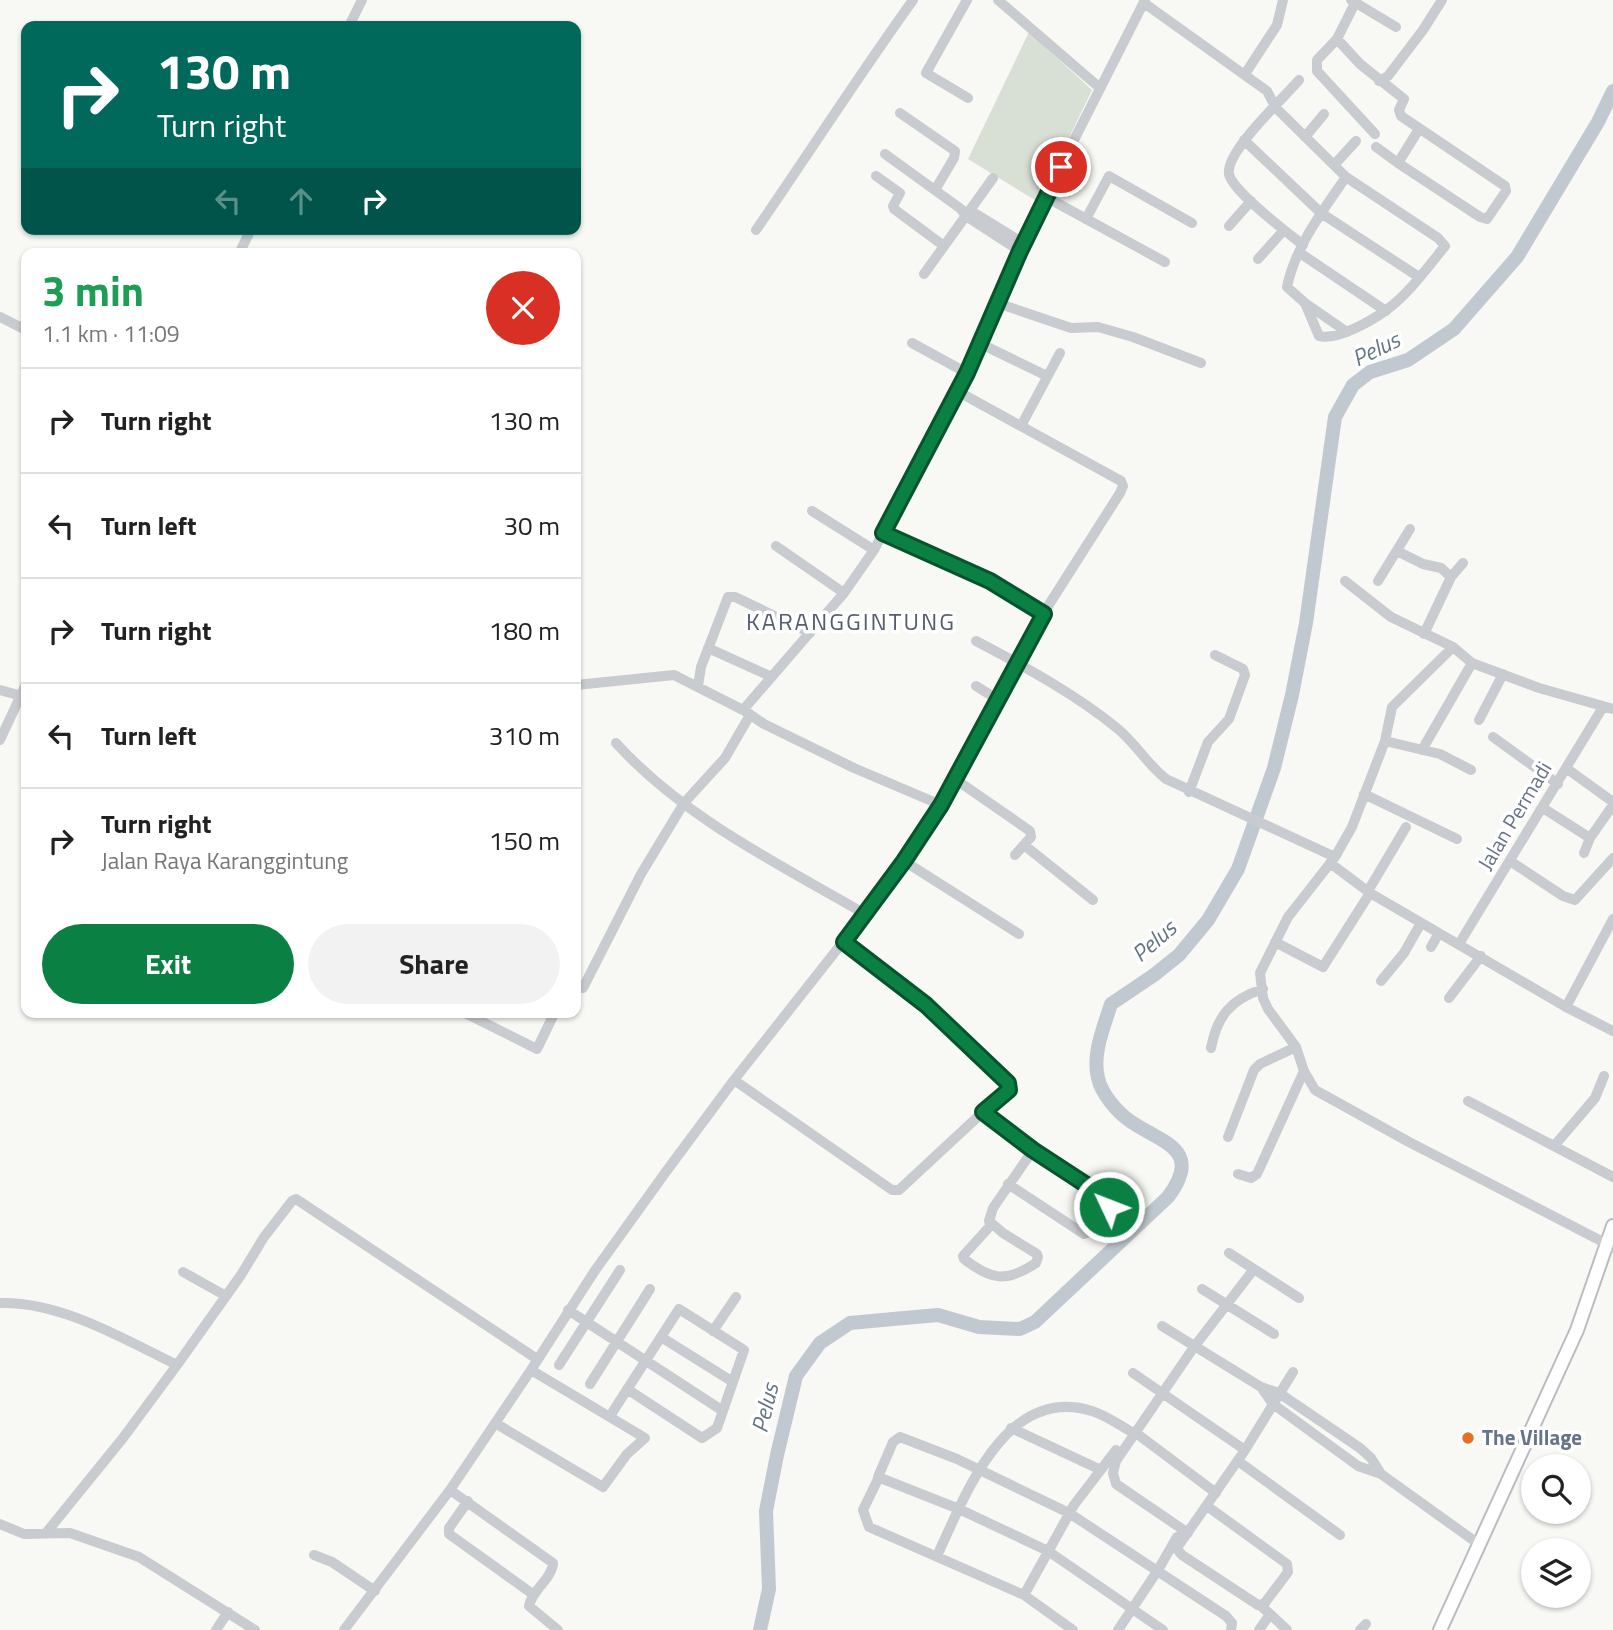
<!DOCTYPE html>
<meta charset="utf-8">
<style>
:root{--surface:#fff;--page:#f2f2f2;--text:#222;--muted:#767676;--line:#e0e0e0;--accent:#0b8043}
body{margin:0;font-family:"Titillium Web",sans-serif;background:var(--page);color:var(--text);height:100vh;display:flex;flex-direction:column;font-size:26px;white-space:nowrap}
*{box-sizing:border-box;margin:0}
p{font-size:23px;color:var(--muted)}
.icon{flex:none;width:38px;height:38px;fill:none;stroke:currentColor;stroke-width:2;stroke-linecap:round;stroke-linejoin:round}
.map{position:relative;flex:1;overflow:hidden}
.sheet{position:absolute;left:21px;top:248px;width:560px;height:770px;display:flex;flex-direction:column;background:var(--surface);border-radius:14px;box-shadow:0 2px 5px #0004}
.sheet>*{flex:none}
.banner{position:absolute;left:21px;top:21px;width:560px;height:214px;border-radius:14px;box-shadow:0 2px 5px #0004;background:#00695c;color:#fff;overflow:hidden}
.buttons{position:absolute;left:1521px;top:1454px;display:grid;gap:14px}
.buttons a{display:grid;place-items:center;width:70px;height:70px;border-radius:50%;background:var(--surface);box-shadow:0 2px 5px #0004;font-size:35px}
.pin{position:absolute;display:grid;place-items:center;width:60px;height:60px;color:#fff;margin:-30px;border:4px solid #fff;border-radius:50%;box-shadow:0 2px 7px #0007}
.me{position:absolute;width:77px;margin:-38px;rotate:313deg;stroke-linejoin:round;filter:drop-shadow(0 0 5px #0008)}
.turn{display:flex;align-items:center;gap:24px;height:147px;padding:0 21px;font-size:32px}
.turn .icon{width:91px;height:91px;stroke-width:2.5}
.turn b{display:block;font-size:49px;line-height:60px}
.lanes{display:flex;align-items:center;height:66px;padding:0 21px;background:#0003;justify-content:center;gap:35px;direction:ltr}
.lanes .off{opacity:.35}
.round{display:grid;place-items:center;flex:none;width:74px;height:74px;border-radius:37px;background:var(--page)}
.overview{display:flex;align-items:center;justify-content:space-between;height:119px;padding:0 21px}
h1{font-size:42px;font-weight:700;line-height:52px;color:#1e9e55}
.button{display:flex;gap:14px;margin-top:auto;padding:14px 21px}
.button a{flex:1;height:80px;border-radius:42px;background:var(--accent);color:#fff;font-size:28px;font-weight:700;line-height:80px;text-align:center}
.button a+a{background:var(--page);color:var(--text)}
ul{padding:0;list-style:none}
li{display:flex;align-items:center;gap:21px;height:105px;padding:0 21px;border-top:2px solid var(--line)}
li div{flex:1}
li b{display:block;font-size:26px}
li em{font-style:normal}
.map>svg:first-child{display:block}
</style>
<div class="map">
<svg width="1613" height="1630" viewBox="0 0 1613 1630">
<rect width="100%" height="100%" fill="#f8f8f5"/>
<path fill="#d8e0d6" d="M1029 32 1092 90 1038 202 968 159Z"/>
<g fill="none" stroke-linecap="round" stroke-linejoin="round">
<path stroke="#c1c9d0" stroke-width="14" d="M760 1630 769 1589 766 1511 777 1455 796 1376 820 1343 850 1323 893 1319 938 1315 979 1327 1020 1329 1035 1322 1168 1197C1204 1149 1162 1143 1130 1121 1117 1112 1101 1093 1098 1078 1092 1053 1104 1027 1111 1004L1154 975 1179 955 1208 920 1238 869 1274 768 1292 695 1306 623 1335 417 1353 385 1370 372 1408 360 1454 329 1517 257 1598 122 1613 91"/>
<g stroke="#b9bcc1" stroke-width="16">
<path id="major" d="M1440 1630 1577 1330 1613 1226"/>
</g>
<path stroke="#c8cbcf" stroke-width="10" d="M967 0 926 73 968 98
M998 0 1100 88
M1351 0 1396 27
M1144 3 1267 91 1276 108 1346 177 1438 238 1445 246C1428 267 1407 296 1385 311 1371 321 1336 341 1319 336L1305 303
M1355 3 1337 39 1360 64 1404 99 1399 110 1401 116 1505 186 1506 191 1487 219 1480 217 1398 163 1419 129
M349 26 362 0
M1337 39 1317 60V71L1375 134
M1245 74 1277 25 1283 0
M1299 80C1283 99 1225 152 1229 174 1232 191 1288 233 1303 245
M1379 81 1388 76 1423 30 1442 0
M900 113 955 151 954 158 935 190
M1305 137 1324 114
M1244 140 1321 213 1419 277
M1376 147 1398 163
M885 154 961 209 966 216 1020 251
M1334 165 1356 141
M876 176 900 193 893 206 894 209 944 246
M1346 177C1323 210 1295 247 1287 287L1305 303 1347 332
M1046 197 1165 262
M976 214 1023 243
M1086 219 1109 176 1192 223
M1229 226 1251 201
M756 230C809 153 859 75 913 0
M1300 253 1386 311
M239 254 251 229
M1258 259 1284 230
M924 274 993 178
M997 303 1071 328 1098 327 1133 337 1201 363
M0 317 26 330
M912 343 967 373
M979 343 1047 376
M1021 426 1060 353
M812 511 874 550
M883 533 990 581 1043 614
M776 546 844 593
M1397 551 1423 564 1441 568 1451 577
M1345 581 1391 617 1453 647 1472 663 1539 688 1613 709
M1378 581 1410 529
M1424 634 1451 577 1463 563
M976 641C1022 665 1077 695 1118 729 1136 744 1148 765 1166 779L1335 857
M1453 647 1392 707 1385 741 1352 827 1335 857 1288 917 1260 973 1263 998 1268 1009 1296 1047 1304 1071 1315 1090 1409 1142 1613 1247
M708 648 772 677
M576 685 674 675 743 710 844 593 874 550 967 373 987 324 1037 213 1145 0
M698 686 701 667 728 597H735L810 633
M976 686 997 699
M0 690 26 697
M745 711 764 724 854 768 941 805
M1479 720 1503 674
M1493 737 1558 784
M0 740 26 684
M1385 741 1440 754 1471 770
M616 743C684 818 779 864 865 914
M1422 750 1472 663
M1566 768 1613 802
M955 779 1030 831 1031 837 1015 855
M1189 792 1208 742 1229 719 1245 675 1243 669 1215 655
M1364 794 1457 839
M1543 808 1590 838
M1024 845 1093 900
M1584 853 1590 838 1613 805
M904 861 1019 934
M1510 861 1563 896 1575 900 1613 858
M1330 863 1370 893 1566 1007 1613 1031
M1368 891 1406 827
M844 942 926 1005 1008 1083 1009 1090 983 1112 1033 1150 1108 1199 1109 1207C1103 1217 1095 1231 1084 1234L1008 1184
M1275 942 1323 967 1370 893
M1459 944 1603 707
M1431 947 1439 933
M1381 981 1404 953 1421 923
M576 984 583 988 641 874 684 803 725 758 750 715
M1449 998 1481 956
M1566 1007 1613 919
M465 1013 537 1049 553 1016
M1211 1048C1217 1016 1231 999 1263 989
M734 1080 892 1190H899L983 1112
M1468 1101 1613 1177
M1228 1137 1254 1070 1260 1064 1296 1047
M1554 1146 1595 1098 1604 1076
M1238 1174 1251 1178 1257 1174 1304 1071
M991 1225 963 1256 964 1259C991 1280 1006 1283 1036 1263L1038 1257 1037 1254 1003 1233 989 1221 993 1208 1033 1150
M1229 1253 1299 1298
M183 1272 226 1296
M1202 1289 1274 1334
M0 1303C60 1301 124 1339 177 1365L241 1275 264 1237 292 1201 296 1199 537 1359
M568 1310 723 1411
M1162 1326 1261 1387 1279 1393 1360 1448 1371 1458 1381 1474
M713 1331 736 1297
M661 1337 733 1382
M559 1365 620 1270
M1133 1373 1245 1450
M590 1384 650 1289
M1261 1387 1273 1404 1358 1466 1381 1474 1480 1545
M610 1416 679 1309 744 1350 717 1428 702 1438 627 1389
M495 1423 603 1487 627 1454 645 1438 531 1370
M1011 1428 1101 1470
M1136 1433 1216 1493
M1238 1461 1340 1535
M879 1477 863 1510 869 1527 1024 1595 1073 1630
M450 1490 553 1563C552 1579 532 1590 529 1606L558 1630
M468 1501 449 1528V1534L534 1595
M1207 1506 1287 1564 1288 1572 1264 1604 1258 1605 1182 1555 1177 1549 1179 1545 1245 1450 1293 1372
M0 1524 24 1534 70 1533 139 1557 255 1630
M46 1533 123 1438 177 1365
M1188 1533 1116 1484 1113 1473 1116 1461 1194 1347 1254 1269
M314 1555 332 1562 375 1591
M937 1556C965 1496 1005 1384 1092 1411 1105 1415 1118 1424 1130 1431
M1024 1595 1074 1505 1116 1450
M1270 1614 1287 1630
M216 1630 228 1612
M344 1630 450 1490 531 1370 594 1272 665 1173 734 1080 865 914 904 861 941 805 1043 614 1120 493 1123 486 1121 481 957 391
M1118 1630 1158 1570 1177 1537
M1163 1630 1048 1551 959 1509 878 1477 893 1442 900 1437 957 1459 1069 1513 1226 1616 1232 1623 1231 1630
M1259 1630 1270 1614 1261 1606
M1360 1630 1366 1624"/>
<use href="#major" stroke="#fff" stroke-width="12"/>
</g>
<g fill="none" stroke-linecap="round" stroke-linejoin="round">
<g stroke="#07532c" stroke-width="18">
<path id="route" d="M1061 167 1020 251 967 373 883 533 990 581 1044 614 941 805 904 861 844 942 926 1005 1008 1083 1009 1090 983 1112 1033 1150 1108 1199 1109 1207"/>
</g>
<use href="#route" stroke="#0b8043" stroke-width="12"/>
</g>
<circle fill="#ea6e23" stroke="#fff" stroke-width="2.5" cx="1468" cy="1438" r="7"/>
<g text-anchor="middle" stroke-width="7" stroke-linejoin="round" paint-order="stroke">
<g font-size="21" fill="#667487" stroke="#fff">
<text transform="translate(1515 816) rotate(-59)" y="7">Jalan Permadi</text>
</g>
<g font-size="21" font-weight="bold" fill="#667487" stroke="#fff" text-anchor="start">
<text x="1482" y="1445">The Village</text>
</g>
<g font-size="23" font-style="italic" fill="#627583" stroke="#fff">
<text transform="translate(1376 349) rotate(-26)" y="8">Pelus</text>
<text transform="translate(1154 941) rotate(-41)" y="8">Pelus</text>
<text transform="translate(765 1408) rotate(-76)" y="8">Pelus</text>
</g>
<g font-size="24" letter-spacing="2" fill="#545e6c" stroke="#fff">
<text x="851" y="630">KARANGGINTUNG</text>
</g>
</g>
</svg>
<div class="buttons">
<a><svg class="icon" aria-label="search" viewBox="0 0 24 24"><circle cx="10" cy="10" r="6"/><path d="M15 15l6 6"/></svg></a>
<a><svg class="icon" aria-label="layers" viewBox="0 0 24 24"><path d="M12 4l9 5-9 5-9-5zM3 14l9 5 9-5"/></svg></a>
</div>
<div class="pin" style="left:1061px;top:167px;background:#d93025"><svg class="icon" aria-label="arrive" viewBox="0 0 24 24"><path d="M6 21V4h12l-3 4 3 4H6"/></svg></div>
<svg class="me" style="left:1109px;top:1207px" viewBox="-20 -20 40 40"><circle r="17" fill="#0b8043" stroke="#fff" stroke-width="3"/><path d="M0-11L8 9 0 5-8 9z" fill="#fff"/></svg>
<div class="banner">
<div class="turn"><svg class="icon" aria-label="right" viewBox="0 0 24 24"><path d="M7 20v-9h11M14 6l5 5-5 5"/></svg><div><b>130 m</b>Turn right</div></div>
<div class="lanes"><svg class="icon off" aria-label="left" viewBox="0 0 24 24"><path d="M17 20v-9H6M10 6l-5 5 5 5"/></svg><svg class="icon off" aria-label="ahead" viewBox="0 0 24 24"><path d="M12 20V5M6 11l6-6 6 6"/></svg><svg class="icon" aria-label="right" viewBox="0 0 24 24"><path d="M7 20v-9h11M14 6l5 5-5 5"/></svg></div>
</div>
<section class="sheet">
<div class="overview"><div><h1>3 min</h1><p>1.1 km · 11:09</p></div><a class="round" style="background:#d93025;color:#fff"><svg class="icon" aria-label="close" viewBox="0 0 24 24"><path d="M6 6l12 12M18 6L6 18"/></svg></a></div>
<ul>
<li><svg class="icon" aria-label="right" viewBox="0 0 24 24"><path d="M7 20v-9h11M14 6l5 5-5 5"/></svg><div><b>Turn right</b></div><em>130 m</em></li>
<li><svg class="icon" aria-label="left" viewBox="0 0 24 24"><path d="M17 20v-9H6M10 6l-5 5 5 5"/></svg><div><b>Turn left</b></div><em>30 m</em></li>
<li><svg class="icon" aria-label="right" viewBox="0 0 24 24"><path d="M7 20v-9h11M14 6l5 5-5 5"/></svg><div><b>Turn right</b></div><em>180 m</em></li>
<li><svg class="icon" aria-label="left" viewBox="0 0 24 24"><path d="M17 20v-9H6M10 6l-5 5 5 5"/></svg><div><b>Turn left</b></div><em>310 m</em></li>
<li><svg class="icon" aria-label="right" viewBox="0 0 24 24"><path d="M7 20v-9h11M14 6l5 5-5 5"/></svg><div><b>Turn right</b><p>Jalan Raya Karanggintung</p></div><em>150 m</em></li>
</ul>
<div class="button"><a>Exit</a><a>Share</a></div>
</section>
</div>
